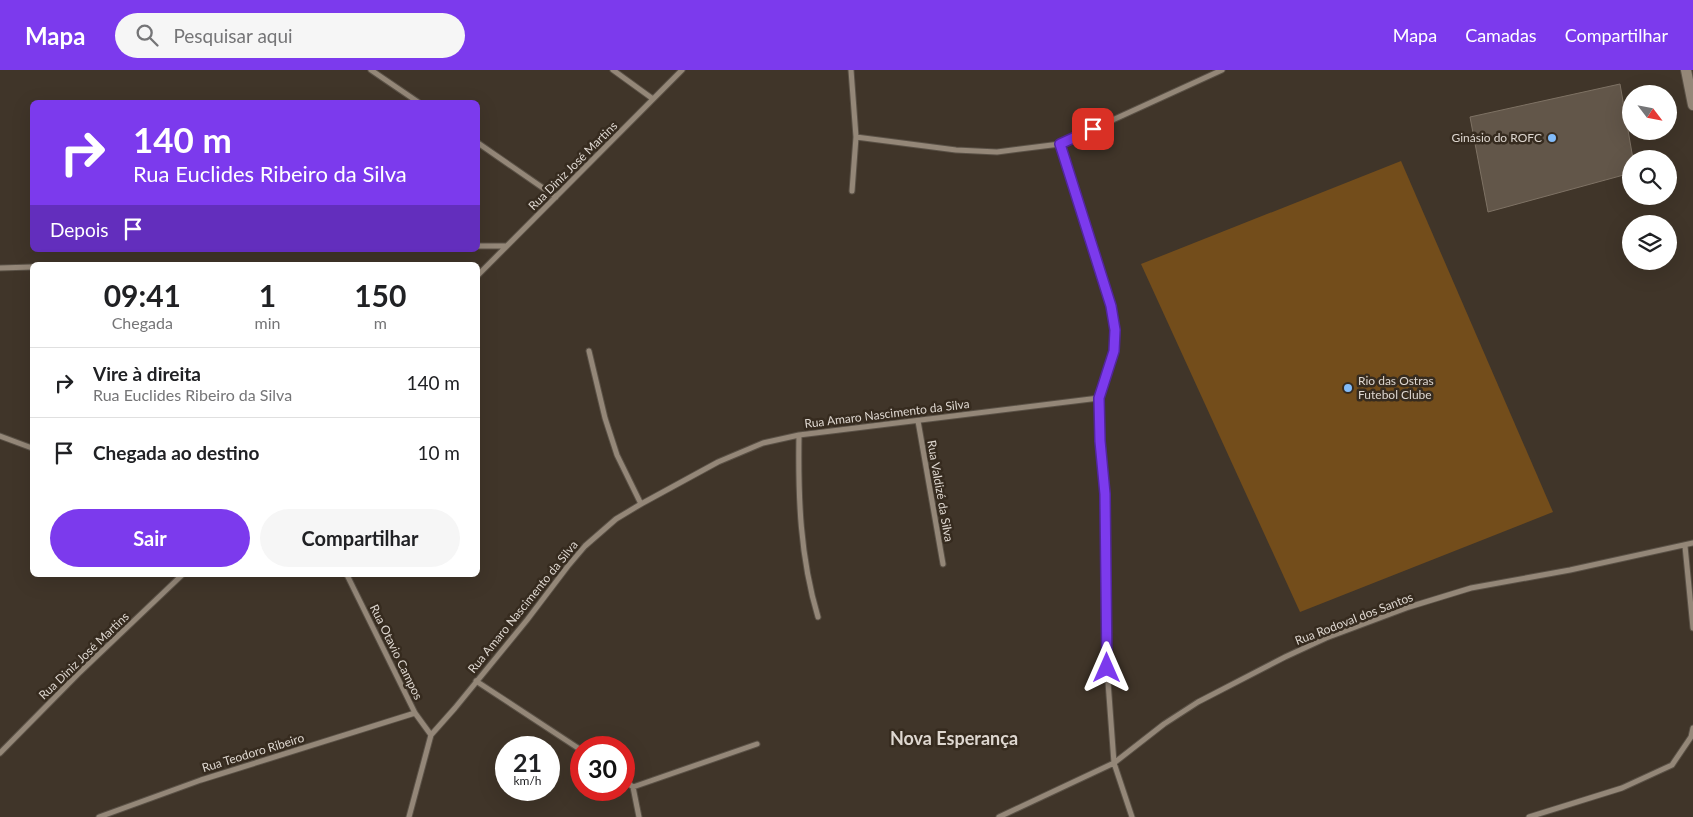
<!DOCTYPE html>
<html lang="pt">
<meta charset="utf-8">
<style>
:root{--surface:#fff;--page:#f6f6f6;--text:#202124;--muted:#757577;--line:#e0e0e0;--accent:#7c3aed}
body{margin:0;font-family:Lato,sans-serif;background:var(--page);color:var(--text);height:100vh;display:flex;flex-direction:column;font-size:19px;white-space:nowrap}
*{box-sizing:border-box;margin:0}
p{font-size:16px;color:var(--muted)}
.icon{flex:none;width:28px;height:28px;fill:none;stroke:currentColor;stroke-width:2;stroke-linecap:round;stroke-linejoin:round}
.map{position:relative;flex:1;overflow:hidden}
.side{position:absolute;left:30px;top:192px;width:450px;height:315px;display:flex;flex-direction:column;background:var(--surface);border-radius:8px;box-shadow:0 5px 20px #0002}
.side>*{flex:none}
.hud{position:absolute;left:30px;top:30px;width:450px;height:152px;border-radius:8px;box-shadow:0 5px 20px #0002;background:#7c3aed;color:#fff;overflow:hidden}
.needle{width:32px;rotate:122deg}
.controls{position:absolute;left:1622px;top:15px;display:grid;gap:10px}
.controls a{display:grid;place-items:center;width:55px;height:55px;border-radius:50%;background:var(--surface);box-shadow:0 5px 20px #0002;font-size:25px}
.speed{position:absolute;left:495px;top:666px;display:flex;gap:10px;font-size:25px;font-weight:700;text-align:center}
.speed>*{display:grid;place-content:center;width:65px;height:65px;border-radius:50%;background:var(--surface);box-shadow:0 5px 20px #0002;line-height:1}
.speed small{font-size:12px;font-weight:400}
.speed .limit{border:8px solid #d22;background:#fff;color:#111}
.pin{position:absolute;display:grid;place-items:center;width:42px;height:42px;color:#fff;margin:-21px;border-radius:10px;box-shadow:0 2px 8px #0006}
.me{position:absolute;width:55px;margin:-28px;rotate:0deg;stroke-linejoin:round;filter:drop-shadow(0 0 4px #0008)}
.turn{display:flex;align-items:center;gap:18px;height:105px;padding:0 20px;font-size:22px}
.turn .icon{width:65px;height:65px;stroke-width:2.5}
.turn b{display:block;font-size:35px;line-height:42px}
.then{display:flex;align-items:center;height:48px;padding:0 20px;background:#0003;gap:10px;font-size:19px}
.eta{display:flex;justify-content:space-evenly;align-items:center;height:85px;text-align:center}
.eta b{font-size:30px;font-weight:700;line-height:35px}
.cta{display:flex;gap:10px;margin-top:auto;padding:10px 20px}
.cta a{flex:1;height:58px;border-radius:30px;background:var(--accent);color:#fff;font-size:20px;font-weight:700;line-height:58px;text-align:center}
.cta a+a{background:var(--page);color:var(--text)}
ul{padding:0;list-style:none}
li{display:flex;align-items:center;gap:15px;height:70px;padding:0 20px;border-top:1px solid var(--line)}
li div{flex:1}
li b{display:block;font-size:19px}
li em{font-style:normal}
header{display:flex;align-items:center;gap:30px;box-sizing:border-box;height:70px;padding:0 25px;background:var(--accent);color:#fff}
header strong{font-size:24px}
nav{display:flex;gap:28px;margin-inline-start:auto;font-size:18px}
.search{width:350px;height:45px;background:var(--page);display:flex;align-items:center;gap:12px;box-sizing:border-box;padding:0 18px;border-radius:28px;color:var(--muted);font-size:19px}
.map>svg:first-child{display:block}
</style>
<header>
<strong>Mapa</strong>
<div class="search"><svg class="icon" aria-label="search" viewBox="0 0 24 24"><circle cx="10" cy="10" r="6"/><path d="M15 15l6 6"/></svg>Pesquisar aqui</div>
<nav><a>Mapa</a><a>Camadas</a><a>Compartilhar</a></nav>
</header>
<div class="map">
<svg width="1693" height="747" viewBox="0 0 1693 747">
<rect width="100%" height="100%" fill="#403529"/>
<path fill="#734d1b" d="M1401 91 1553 442 1300 542 1141 194Z"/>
<path fill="#625649" stroke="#7e7264" d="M1620 14 1633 89H1631V103L1488 142 1470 47Z"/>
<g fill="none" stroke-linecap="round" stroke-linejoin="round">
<g stroke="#5a5146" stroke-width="7">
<path id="street" d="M371 0 418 32
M613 0 653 29
M851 0 856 67 852 121
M856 67 956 80 997 82 1060 74 1222 0
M478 73 556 127
M1060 74 1111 236 1115 260 1114 281 1099 328 1100 371 1105 424 1107 598 1114 693 1132 747
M478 176H505
M0 198 32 197
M478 205 682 0
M589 281 605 348 617 385 641 434
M918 351 943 494
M799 365C798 427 800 487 818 547
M0 366 32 378
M1685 476 1693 558
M347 505 415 643 431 665
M476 611 581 680
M0 683 78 604 182 505
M624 710 633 717 639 747
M633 717 757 674
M99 747 201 710 415 643
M409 747 431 665 455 638 527 550 568 496 585 476 616 449 641 434 718 392 763 373 799 365 1099 328
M999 747 1114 693 1164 654 1198 632 1285 587 1326 568 1409 537 1471 518 1570 500 1693 473
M1529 747 1622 718 1672 695 1691 667 1693 658"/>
</g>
<g stroke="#5a5146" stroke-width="12">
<path id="secondary" d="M1686 0 1693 35"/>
</g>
<use href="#street" stroke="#948778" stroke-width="5"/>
<use href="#secondary" stroke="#948778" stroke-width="10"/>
</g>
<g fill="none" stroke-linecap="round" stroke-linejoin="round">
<g stroke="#51269a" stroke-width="12">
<path id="route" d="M1093 59 1060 74 1111 236 1115 260 1114 281 1099 328 1100 371 1105 424 1107 598"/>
</g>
<use href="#route" stroke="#7c3aed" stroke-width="9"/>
</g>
<g fill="#82bcfa" stroke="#362b1f" stroke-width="2">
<circle cx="1552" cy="68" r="5"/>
<circle cx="1348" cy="318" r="5"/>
</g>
<g text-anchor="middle" stroke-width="5" stroke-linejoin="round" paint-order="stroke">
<g font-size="12" fill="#ded7d0" stroke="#362b1f" text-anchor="end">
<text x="1542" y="72">Ginásio do ROFC</text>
<text x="1358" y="315" text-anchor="start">Rio das Ostras<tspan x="1358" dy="14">Futebol Clube</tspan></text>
</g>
<g font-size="12" fill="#ded7d0" stroke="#362b1f">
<text transform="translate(573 96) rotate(-45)" y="4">Rua Diniz José Martins</text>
<text transform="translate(887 344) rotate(-7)" y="4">Rua Amaro Nascimento da Silva</text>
<text transform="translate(940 421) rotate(80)" y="4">Rua Valdizé da Silva</text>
<text transform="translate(523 537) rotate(-51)" y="4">Rua Amaro Nascimento da Silva</text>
<text transform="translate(1354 549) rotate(-21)" y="4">Rua Rodoval dos Santos</text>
<text transform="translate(396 582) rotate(64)" y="4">Rua Otavio Campos</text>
<text transform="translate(84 586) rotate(-44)" y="4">Rua Diniz José Martins</text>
<text transform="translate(253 683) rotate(-17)" y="4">Rua Teodoro Ribeiro</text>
</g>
<g font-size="18" font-weight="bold" fill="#ded7d0" stroke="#362b1f">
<text x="954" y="675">Nova Esperança</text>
</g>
</g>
</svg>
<div class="controls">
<a><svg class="needle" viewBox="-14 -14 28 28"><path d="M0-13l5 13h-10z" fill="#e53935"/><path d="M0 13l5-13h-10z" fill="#757577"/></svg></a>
<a><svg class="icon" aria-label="search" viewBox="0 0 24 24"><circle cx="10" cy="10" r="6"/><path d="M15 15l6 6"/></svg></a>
<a><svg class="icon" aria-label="layers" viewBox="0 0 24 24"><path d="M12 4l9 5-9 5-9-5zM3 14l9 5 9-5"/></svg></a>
</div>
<div class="speed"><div>21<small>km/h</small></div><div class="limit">30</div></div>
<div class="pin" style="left:1093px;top:59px;background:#d93025"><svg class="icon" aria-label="arrive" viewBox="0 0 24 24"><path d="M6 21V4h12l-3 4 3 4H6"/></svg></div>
<svg class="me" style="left:1107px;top:598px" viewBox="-20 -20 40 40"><path d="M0-17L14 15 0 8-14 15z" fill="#7c3aed" stroke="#fff" stroke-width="4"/></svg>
<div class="hud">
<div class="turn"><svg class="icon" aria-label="right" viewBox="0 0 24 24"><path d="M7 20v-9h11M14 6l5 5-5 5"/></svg><div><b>140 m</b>Rua Euclides Ribeiro da Silva</div></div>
<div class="then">Depois<svg class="icon" aria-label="arrive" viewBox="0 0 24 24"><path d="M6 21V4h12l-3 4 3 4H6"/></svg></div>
</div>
<section class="side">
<div class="eta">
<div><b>09:41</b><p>Chegada</p></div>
<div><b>1</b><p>min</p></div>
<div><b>150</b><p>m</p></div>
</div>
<ul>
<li><svg class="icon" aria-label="right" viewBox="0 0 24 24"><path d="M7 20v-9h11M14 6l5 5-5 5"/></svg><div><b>Vire à direita</b><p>Rua Euclides Ribeiro da Silva</p></div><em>140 m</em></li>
<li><svg class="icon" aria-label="arrive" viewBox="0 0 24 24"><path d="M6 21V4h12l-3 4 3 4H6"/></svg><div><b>Chegada ao destino</b></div><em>10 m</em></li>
</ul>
<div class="cta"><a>Sair</a><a>Compartilhar</a></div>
</section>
</div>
